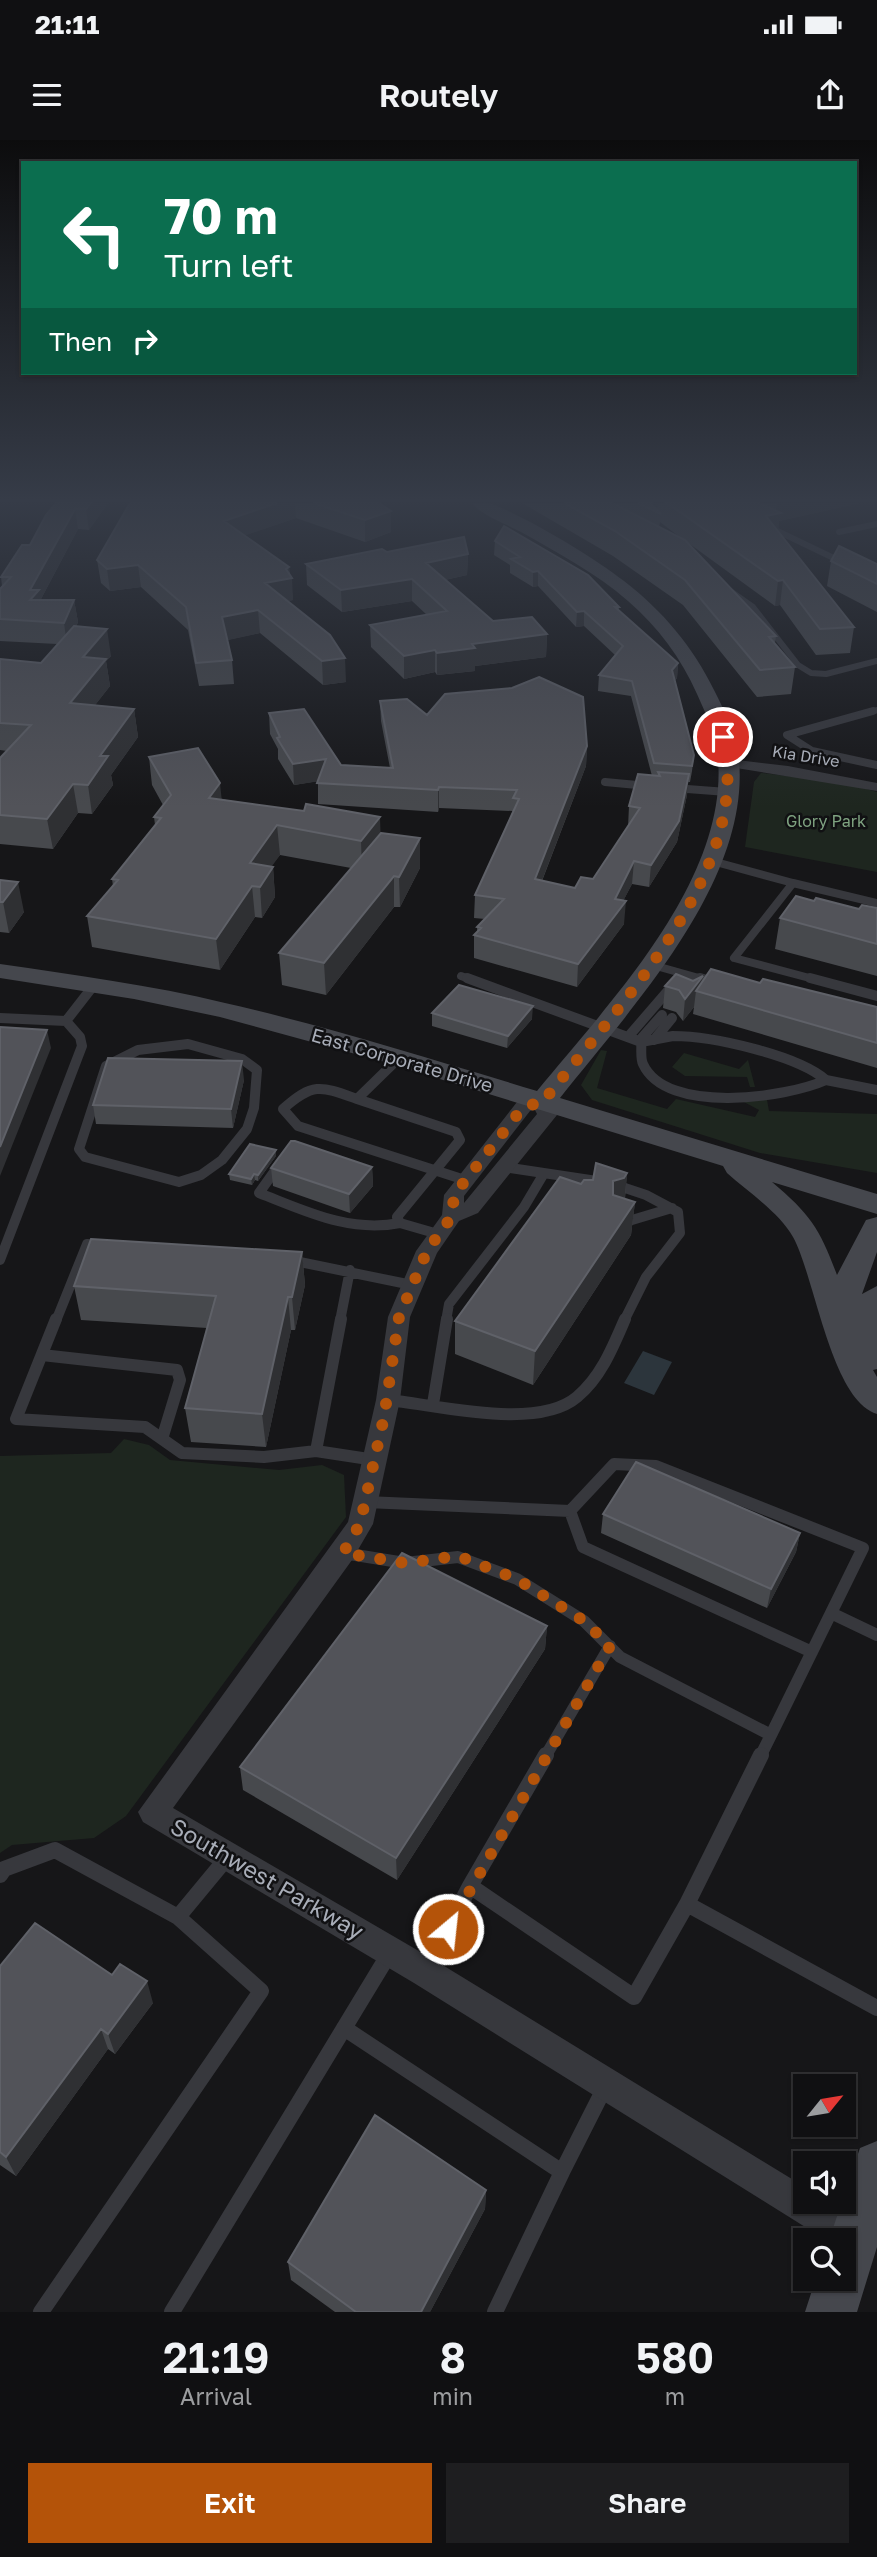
<!DOCTYPE html>
<style>
:root{--surface:#101012;--page:#1e1e20;--text:#f1f3f6;--muted:#9c9d9f;--line:#303032;--accent:#b45309}
body{margin:0;font-family:"Golos Text",sans-serif;background:var(--page);color:var(--text);height:100vh;display:flex;flex-direction:column;font-size:26px;white-space:nowrap}
*{box-sizing:border-box;margin:0}
p{font-size:23px;color:var(--muted)}
.icon{flex:none;width:38px;height:38px;fill:none;stroke:currentColor;stroke-width:2;stroke-linecap:round;stroke-linejoin:round}
.map{position:relative;height:2172px;overflow:hidden}
.drawer{display:flex;flex-direction:column;background:var(--surface);flex:1}
.drawer>*{flex:none}
.guide{position:absolute;left:21px;top:21px;width:836px;height:214px;border-radius:0px;box-shadow:0 2px 5px #0004,0 0 0 2px var(--line);background:#0b6e4f;color:#fff;overflow:hidden}
.needle{width:46px;rotate:60deg}
.buttons{position:absolute;left:793px;top:1934px;display:grid;gap:14px}
.buttons a{display:grid;place-items:center;width:63px;height:63px;border-radius:0px;background:var(--surface);box-shadow:0 2px 5px #0004,0 0 0 2px var(--line);font-size:35px}
.pin{position:absolute;display:grid;place-items:center;width:60px;height:60px;color:#fff;margin:-30px;border:4px solid #fff;border-radius:50%;box-shadow:0 2px 7px #0007}
.me{position:absolute;width:77px;margin:-38px;rotate:28deg;stroke-linejoin:round;filter:drop-shadow(0 0 5px #0008)}
.turn{display:flex;align-items:center;gap:24px;height:147px;padding:0 28px;font-size:32px}
.turn .icon{width:91px;height:91px;stroke-width:2.5}
.turn b{display:block;font-size:49px;line-height:60px}
.then{display:flex;align-items:center;height:66px;padding:0 28px;background:#0003;gap:14px;font-size:26px}
.eta{display:flex;justify-content:space-evenly;align-items:center;height:119px;text-align:center}
.eta b{font-size:42px;font-weight:600;line-height:49px}
.cta{display:flex;gap:14px;margin-top:auto;padding:14px 28px}
.cta a{flex:1;height:80px;border-radius:0px;background:var(--accent);color:#fff;font-size:28px;font-weight:600;line-height:80px;text-align:center}
.cta a+a{background:var(--page);color:var(--text)}
.status{display:flex;justify-content:space-between;align-items:center;height:49px;padding:0 35px;background:var(--surface);direction:ltr}
.status svg{height:19px;fill:currentColor}
header{display:flex;justify-content:space-between;align-items:center;height:91px;padding:0 28px;background:var(--surface);font-size:32px;font-weight:600}
.map>svg:first-child{display:block}
</style>
<div class="status"><b>21:11</b><svg viewBox="0 0 49 12"><path d="M0 12V9h3v3zM5 12V6h3v6zM10 12V3h3v9zM15 12V0h3v12zM26 1h20v11H26zM47 4h2v5h-2z"/></svg></div>
<header><svg class="icon" aria-label="menu" viewBox="0 0 24 24"><path d="M4 6h16M4 12h16M4 18h16"/></svg>Routely<svg class="icon" aria-label="share" viewBox="0 0 24 24"><path d="M12 15V3M7 8l5-5 5 5M5 13v7h14v-7"/></svg></header>
<div class="map">
<svg width="877" height="2172" viewBox="0 0 877 2172">
<rect width="100%" height="100%" fill="#161618"/>
<path fill="#1e261f" d="M761 633 846 643 877 652V732L745 707 754 642Z
M601 910 607 911 597 948 667 969 676 959 755 977 759 970 744 962 745 959 767 960 769 971 877 974V1033L760 1013 592 960 581 945Z
M684 913 739 929 748 920 755 947H750L747 937 685 936 672 927Z
M124 1299 149 1305 170 1320 279 1330 322 1325 344 1335 346 1377 126 1676 94 1698 12 1705 0 1713V1316L111 1313Z"/>
<path fill="#2c353c" d="M643 1211 672 1222 654 1255 624 1243Z"/>
<g fill="none" stroke-linecap="round" stroke-linejoin="round">
<path stroke="#37383d" stroke-width="6" d="M767 386 844 423
M839 392 877 384
M726 448 753 467 798 525 811 533 826 534 877 521
M867 573 877 570"/>
<path stroke="#37383d" stroke-width="8" d="M873 571 787 595 812 611 877 625
M605 642 648 646
M674 648 727 652
M712 721 793 743 734 818 817 840
M793 743 877 763
M649 824 706 840
M461 836 472 840"/>
<path stroke="#37383d" stroke-width="10" d="M467 838 641 902
M700 838 717 843
M810 838 877 856
M0 878 66 881 94 845
M673 896C712 896 797 915 826 940 786 958 666 975 643 924 640 918 642 908 641 902Z
M628 897 672 846
M654 900 672 878
M639 901 662 875
M188 904 242 919 257 930 254 968 247 989 222 1020 201 1035 179 1042 85 1017 79 1009 106 926 138 910Z
M399 918 357 959C321 946 313 942 283 969L298 986 465 1040
M826 940 877 950
M357 959 456 992 460 1000 397 1077 400 1083 438 1094
M279 1025 259 1053C306 1071 349 1093 400 1083
M504 1027 610 1043 646 1055 678 1072 680 1093 646 1137 624 1181
M619 1078 632 1080 672 1068
M0 1120 82 906 80 897 66 881
M290 1120 412 1145
M56 1181 87 1104 103 1105
M340 1181 350 1130
M446 1181 449 1164 524 1067 543 1035"/>
<path stroke="#37383d" stroke-width="12" d="M56 1179 16 1279 145 1287 182 1313 264 1317 316 1311 375 1320
M42 1215 177 1230 180 1240 162 1299
M388 1260C438 1265 537 1291 577 1257 601 1237 613 1207 625 1179
M433 1264 447 1179
M316 1311 341 1179
M366 1362 570 1371 614 1324 656 1326 863 1408 771 1595
M570 1371 583 1407 812 1512
M343 1413 405 1423 458 1417 517 1439 584 1481 620 1517 771 1595 760 1617
M831 1473 877 1495
M545 1617 610 1506"/>
<path stroke="#37383d" stroke-width="16" d="M761 1615 687 1764 877 1868
M0 1735 4 1729 55 1710 178 1777 261 1851 41 2172
M470 1746 546 1615
M178 1777 226 1719
M426 1830 470 1746 634 1857 687 1764
M344 1888 562 2032 495 2172
M562 2032 605 1947
M172 2172 389 1814"/>
<path fill="#37383d" fill-rule="evenodd" d="M729 619 788 626 877 643V651L724 626V620Z
M542 957 549 959 557 975 478 1073 459 1081 437 1113 410 1177 400 1260 373 1384 352 1420 173 1668 436 1821 805 2047V2062H829L866 2085 872 2097 866 2109 854 2115 844 2110V2100H826L414 1843 143 1682 138 1672 348 1382 376 1260 388 1177 416 1111 442 1075 444 1055 517 962ZM535 970 537 974 464 1063V1056L530 971Z"/>
<path fill="#45474d" fill-rule="evenodd" d="M471 363C478 363 486 362 492 364 530 379 592 416 624 441 663 471 693 507 714 550 725 572 737 596 739 620 750 743 631 868 560 958L877 1054V1074L772 1042C810 1074 820 1089 837 1135L866 1080 877 1077V1112L862 1154 877 1146V1229L873 1230 877 1237V1274C831 1260 815 1137 793 1097 779 1072 748 1052 727 1033L723 1026 381 921 220 877 134 859 0 838V824C75 835 151 845 225 863 330 887 434 920 537 951 609 863 728 741 718 619 717 597 706 574 697 554 681 518 658 487 628 461 596 433 558 413 521 392 506 384 483 376 471 363Z
M877 2001V2107L857 2172H805L816 2138H844V2100H829L860 2008Z"/>
</g>
<path fill="#47494d" fill-rule="evenodd" d="M56 363H108L89 390 78 389 41 459V460H74L78 482 76 487 111 516 106 521 110 546 95 565 134 569 138 597 111 635 113 645 92 674 78 673 53 709 0 704V618L7 611 0 610V519L41 523 57 504 0 501V449L2 446 1 437 30 405Z
M130 363H379L391 371V392L365 402 296 378 245 395 289 427 293 460 287 461 346 542 323 545 260 493 227 500 232 520 234 544 199 546 188 490 141 447 110 451 101 443 97 420Z
M522 363H860L779 381 778 391 854 487 850 513 816 515 780 465 775 466 687 402 776 496 775 503 795 527 791 554 757 557 683 465 613 416ZM660 382 681 398 659 387Z
M495 401 619 467V471L678 523 677 538 675 540 694 615 692 631 690 642H688L687 655 677 702 649 747 632 744 623 761 624 784 577 847 474 818V795L477 792V787L485 779 474 778 475 755 513 671 439 668 438 672 318 664V641L294 645 278 619V609L270 594 269 573 341 625 390 628 381 581 380 561 427 575 587 606 586 626 542 741 575 748 593 739 628 687 629 666 652 636 631 556 598 551 599 535 615 515 584 486 576 487 538 446 533 447 510 433V425L494 415Z
M387 412 468 414 467 435 445 440 493 481 547 494 546 517 475 526V531L437 535 435 532 404 539 371 507 370 485 427 475 412 461 342 472 307 445 306 424Z
M831 421 877 424V472L827 446Z
M149 617 222 659 381 694 420 698V728L400 767H394L326 855 282 845 279 813 351 728 280 715 271 726 273 727 275 757 262 778 255 777 220 830 92 807 87 776 113 746 112 739 155 685 154 677 163 665 152 645Z
M0 740 24 772 9 793 0 792Z
M814 761 859 769 877 768V836L775 809 780 778Z
M703 836 702 842 760 843 877 867V928L693 874 694 867 683 881 676 872 663 868 665 846 693 841Z
M432 873 532 879 507 908 432 886Z
M244 940 233 988 96 984 93 965Z
M276 1016 258 1041 255 1040 252 1045 230 1040 229 1034Z
M372 1027 373 1046 350 1073 273 1046 271 1028Z
M627 1033 625 1059 635 1062 631 1095 533 1245 455 1214V1181L593 1040Z
M302 1112 305 1145 295 1190H291L266 1307 191 1302 185 1268 207 1188 81 1180 74 1146Z
M603 1374 800 1393 796 1412 767 1468 601 1393Z
M547 1486 545 1509 397 1740 243 1650 240 1627Z
M0 1826 153 1863 115 1914 108 1909 16 2036 0 2025Z
M486 2050 485 2069 430 2172H335L291 2140 288 2122Z"/>
<path fill="#2f3033" d="M91 363H108L89 390 86 369Z
M277 363H295L296 378 226 402 224 381Z
M652 363H658L657 372 651 364Z
M777 363H860L779 381 777 397 766 376 775 374Z
M75 369 78 389 41 459 43 472 34 482 30 460V450Z
M391 371V392L365 402V380Z
M468 414 467 435 426 444V423Z
M138 425 141 447 110 451 107 429Z
M289 427V438H292L293 460 266 466 265 443Z
M538 431V446L533 447V432Z
M412 439V461L342 472 341 450Z
M783 440 780 465 775 466 778 441Z
M74 460 78 482 67 505 64 483Z
M258 470 260 493 224 501 222 477Z
M584 471V486L576 487 577 472Z
M107 489 111 516 106 521 110 546 75 591 70 563 83 517Z
M547 494 546 517 475 526V531L437 535V513L472 504Z
M435 510V532L404 539V516Z
M345 518 346 542 323 545 322 521Z
M678 523 677 538 671 546 672 530Z
M134 569 138 597 111 635 113 645 92 674 88 645 100 616Z
M587 606 586 626 534 761 535 739Z
M326 619 327 640 294 645 293 624Z
M689 634 687 655 677 702 649 747 651 725Z
M220 643 223 672 209 658Z
M73 644 78 673 53 709 47 679Z
M439 647V668L438 672V650Z
M380 677 381 706 362 730 361 701Z
M277 685 280 715 257 747 252 746 255 777 220 830 216 799 250 723Z
M420 698V728L400 767 399 737Z
M634 721 632 744 616 775 626 761 624 784 577 847 578 824 615 759Z
M273 727 275 757 262 778 260 747Z
M394 736V767L326 855 324 823Z
M18 742 24 772 9 793 3 762Z
M703 836 701 852 696 851 694 867 683 881 685 859Z
M533 866 532 879 507 908 508 896Z
M47 890 51 908 0 1036V1007Z
M242 921 244 940 233 988 231 969Z
M276 1010V1016L258 1041V1035Z
M372 1027 373 1046 350 1073 349 1054Z
M627 1033 624 1066 610 1074 613 1041Z
M254 1034 255 1040 252 1045 251 1039Z
M635 1062 631 1095 533 1245 535 1211Z
M302 1112 305 1145 295 1190 292 1157Z
M288 1157 291 1190 266 1307 262 1274Z
M800 1393 796 1412 767 1468 771 1449Z
M547 1486 545 1509 397 1740 396 1718Z
M147 1841 153 1863 115 1914 108 1894Z
M101 1889 108 1909 16 2036 6 2017Z
M486 2050 485 2069 430 2172H421Z"/>
<path fill="#525359" stroke="#5f6168" stroke-width="2" d="M56 363H91L86 369H75L30 450H39L30 460H74L64 483 0 479V449L11 437H1L22 405H30L46 375Z
M130 363H277L224 381 289 427 286 429 292 438 265 443 330 495 345 518 322 521 258 470 222 477 232 520 196 523 186 467 138 425 107 429 97 420Z
M313 363H379L391 371 365 380Z
M564 363H612L685 400 776 496 769 497 795 527 760 530 685 440 615 391Z
M638 363H652L651 364 661 374Z
M667 363H759L781 373 766 376 854 487 820 489 783 440 778 441Z
M504 386 588 435 619 467H615L678 523 672 530 694 615 692 626 654 623 632 541 599 535 623 506 584 471 577 472 538 431 533 432 511 419 520 417 495 401Z
M464 397 468 414 426 423 493 481 532 477 547 494 472 504 475 508 437 513 435 510 404 516 370 485 447 471 412 439 341 450 306 424 382 409 387 412Z
M839 406 877 424V444L831 421Z
M74 486 107 489 83 517 106 519 70 563 134 569 100 616H108L88 645 73 644 47 679 0 675V618L31 585 0 583V519L41 523Z
M539 537 583 557 587 606 535 739 575 748 581 737 593 739 640 668 629 666 638 634 660 636 658 632 689 634 679 681 651 725 634 721 615 759 626 761 578 824 474 795 481 788 477 787 504 759 475 755 519 659 513 658 517 650 439 647 438 650 317 643 326 619 293 624 277 598 280 597 269 573 304 569 341 625 393 628 380 561 407 559 427 575 445 554 512 548Z
M198 608 220 643 209 658 304 671 306 664 380 677 361 701 277 685 250 723 273 727 260 747 252 746 216 799 87 776 118 740 112 739 161 678 154 677 171 655 149 617Z
M381 693 420 698 399 737 394 736 324 823 279 813Z
M0 740 18 742 3 762H0Z
M796 756 814 761 816 758 859 769 862 765 877 768V804L780 778Z
M711 829 760 843 763 839 877 867V903L696 851Z
M676 834 693 841 703 836 685 859 679 850 665 846Z
M459 845 533 866 508 896 432 873Z
M0 887 47 890 0 1007Z
M108 918 242 921 231 969 93 965Z
M291 1001H295L372 1027 349 1054 271 1028Z
M250 1004 276 1010 258 1035 254 1034 251 1039 229 1034Z
M596 1023 627 1033 624 1038 613 1041V1055L635 1062 535 1211 455 1181 560 1037 581 1044 584 1040H593Z
M91 1099 302 1112 292 1157H288L262 1274 185 1268 216 1156 74 1146Z
M636 1322 800 1393 771 1449 603 1374Z
M402 1413 547 1486 396 1718 240 1627Z
M35 1783 112 1835 120 1824 147 1841 108 1894 101 1889 6 2017 0 2012V1826Z
M375 1975 486 2050 421 2172H356L288 2122Z"/>
<linearGradient id="sky" x2="0" y2="1"><stop stop-color="#0c0c0d"/><stop offset="0.54" stop-color="#363c48"/><stop offset="1" stop-color="#363c48" stop-opacity="0"/></linearGradient>
<rect width="877" height="667" fill="url(#sky)"/>
<g fill="none" stroke-linecap="round" stroke-linejoin="round">
<path stroke="#b45309" stroke-width="12" stroke-dasharray="0 21.6" d="M448 1789 610 1506 584 1481 517 1439 458 1416 405 1423 343 1413 360 1384 384 1277 399 1177 427 1111 452 1076 454 1055 524 966 542 963C618 866 754 729 723 597"/>
</g>
<g text-anchor="middle" stroke-width="5" stroke-linejoin="round" paint-order="stroke">
<g font-size="16" fill="#a8adb8" stroke="#111113">
<text transform="translate(806 616) rotate(9)" y="6">Kia Drive</text>
</g>
<g font-size="16" fill="#7fa381" stroke="#111113">
<text x="826" y="687">Glory Park</text>
</g>
<g font-size="19" fill="#a8adb8" stroke="#111113">
<text transform="translate(402 920) rotate(16)" y="7">East Corporate Drive</text>
</g>
<g font-size="23" fill="#a8adb8" stroke="#111113">
<text transform="translate(267 1739) rotate(30)" y="8">Southwest Parkway</text>
</g>
</g>
</svg>
<div class="buttons">
<a><svg class="needle" viewBox="-14 -14 28 28"><path d="M0-13l5 13h-10z" fill="#e53935"/><path d="M0 13l5-13h-10z" fill="#9c9d9f"/></svg></a>
<a><svg class="icon" aria-label="sound" viewBox="0 0 24 24"><path d="M4 9h4l5-4v14l-5-4H4zM17 9q2 3 0 6"/></svg></a>
<a><svg class="icon" aria-label="search" viewBox="0 0 24 24"><circle cx="10" cy="10" r="6"/><path d="M15 15l6 6"/></svg></a>
</div>
<div class="pin" style="left:723px;top:597px;background:#d93025"><svg class="icon" aria-label="arrive" viewBox="0 0 24 24"><path d="M6 21V4h12l-3 4 3 4H6"/></svg></div>
<svg class="me" style="left:448px;top:1789px" viewBox="-20 -20 40 40"><circle r="17" fill="#b45309" stroke="#fff" stroke-width="3"/><path d="M0-11L8 9 0 5-8 9z" fill="#fff"/></svg>
<div class="guide">
<div class="turn"><svg class="icon" aria-label="left" viewBox="0 0 24 24"><path d="M17 20v-9H6M10 6l-5 5 5 5"/></svg><div><b>70 m</b>Turn left</div></div>
<div class="then">Then<svg class="icon" aria-label="right" viewBox="0 0 24 24"><path d="M7 20v-9h11M14 6l5 5-5 5"/></svg></div>
</div>
</div>
<section class="drawer">
<div class="eta">
<div><b>21:19</b><p>Arrival</p></div>
<div><b>8</b><p>min</p></div>
<div><b>580</b><p>m</p></div>
</div>
<div class="cta"><a>Exit</a><a>Share</a></div>
</section>
